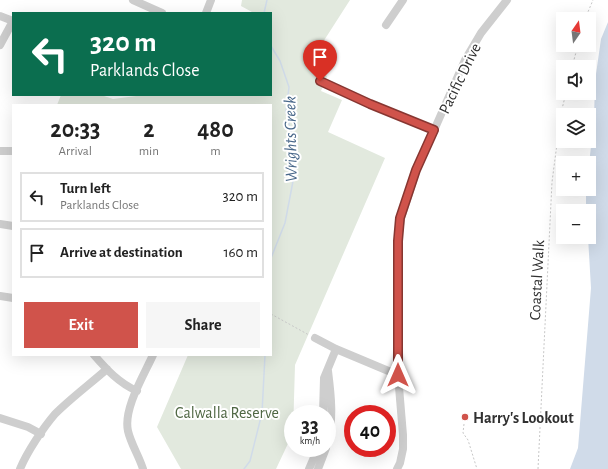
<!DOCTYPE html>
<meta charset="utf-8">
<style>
:root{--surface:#fff;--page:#f6f6f6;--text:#222;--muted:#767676;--line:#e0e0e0;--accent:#d0534b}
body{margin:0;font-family:"Alegreya Sans",sans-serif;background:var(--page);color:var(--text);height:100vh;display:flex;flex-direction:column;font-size:15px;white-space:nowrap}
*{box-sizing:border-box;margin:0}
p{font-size:13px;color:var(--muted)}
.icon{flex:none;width:22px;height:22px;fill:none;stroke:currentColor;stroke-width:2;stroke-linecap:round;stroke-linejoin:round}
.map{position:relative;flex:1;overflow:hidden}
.side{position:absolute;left:12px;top:104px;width:260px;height:252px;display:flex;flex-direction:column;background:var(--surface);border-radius:0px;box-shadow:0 4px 16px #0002}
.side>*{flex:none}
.hud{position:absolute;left:12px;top:12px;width:260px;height:84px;border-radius:0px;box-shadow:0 4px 16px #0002;background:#0b6e4f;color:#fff;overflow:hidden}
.needle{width:26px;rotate:14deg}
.controls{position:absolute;left:556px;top:12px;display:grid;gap:8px}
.controls a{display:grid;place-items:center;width:40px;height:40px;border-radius:0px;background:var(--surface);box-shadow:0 4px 16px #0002;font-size:20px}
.speed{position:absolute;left:284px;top:405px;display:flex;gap:8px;font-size:20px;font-weight:700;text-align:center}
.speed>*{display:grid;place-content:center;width:52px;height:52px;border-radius:50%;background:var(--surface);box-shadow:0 4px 16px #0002;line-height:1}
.speed small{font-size:10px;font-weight:400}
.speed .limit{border:6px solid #d22;background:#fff;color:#111}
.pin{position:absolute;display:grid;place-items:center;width:34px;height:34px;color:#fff;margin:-41px -17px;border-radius:50% 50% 50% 0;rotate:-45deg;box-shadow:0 0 4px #0007}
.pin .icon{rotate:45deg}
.me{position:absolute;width:44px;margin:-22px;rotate:0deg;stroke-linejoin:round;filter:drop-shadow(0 0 3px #0008)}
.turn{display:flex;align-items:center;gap:14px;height:84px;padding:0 12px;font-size:18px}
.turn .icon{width:52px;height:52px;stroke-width:2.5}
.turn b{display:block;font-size:28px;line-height:34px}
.eta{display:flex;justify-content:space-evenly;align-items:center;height:68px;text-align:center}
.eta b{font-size:24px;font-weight:700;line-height:28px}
.cta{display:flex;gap:8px;margin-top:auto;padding:8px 12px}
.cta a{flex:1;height:46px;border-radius:0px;background:var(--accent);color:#fff;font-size:16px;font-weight:700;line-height:46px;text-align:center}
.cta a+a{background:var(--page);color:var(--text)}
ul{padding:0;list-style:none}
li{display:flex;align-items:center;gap:12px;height:50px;margin:0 8px 6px;padding:0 4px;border:2px solid var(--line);border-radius:0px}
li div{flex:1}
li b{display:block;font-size:15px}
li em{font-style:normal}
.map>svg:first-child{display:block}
</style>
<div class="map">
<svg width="608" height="469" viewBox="0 0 608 469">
<rect width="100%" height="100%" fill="#fff"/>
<path fill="#e2e9de" d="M242 0H350L307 67 327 76 321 91 342 100 328 132 385 158 295 365 293 433 276 469H181L157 427 188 355H271V105H57L61 95H101L113 99 144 95H271V13H252V12L241 6Z"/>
<path fill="#d0dbe9" d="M608 22V469H570L578 448 591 288 588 237H589V211H586V189H589V164L594 120 595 81 601 39Z"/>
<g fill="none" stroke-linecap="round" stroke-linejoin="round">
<path stroke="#d0dbe9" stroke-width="1.5" d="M264 13 267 0
M271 46 280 61 289 87 286 111 292 136 294 176 285 223 271 258
M244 469 250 461 262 413 265 355"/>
<path stroke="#c8c8c8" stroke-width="1" stroke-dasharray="2 2" stroke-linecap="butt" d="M585 19 593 0
M572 67 578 45
M271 314 309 335
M464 424 463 433 468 440 477 469
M538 469 552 182 561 113 566 93"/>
<path stroke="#cecece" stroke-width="8" d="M133 0 162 13
M206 13 211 0
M0 16 13 21
M386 25 403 0
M0 45 13 21
M320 81 370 104 434 130
M0 151H13
M0 224 13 226
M0 296 13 298
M315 338 336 349 398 375
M94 355C107 370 119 383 137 391
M323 414 324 378 336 349
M0 418 28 427 41 434
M327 444C334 420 331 395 328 371
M20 469C27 452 43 428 55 414 71 398 90 384 107 369
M143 469C139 456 131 444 128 431 123 409 144 375 153 355
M309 469 318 448
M318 469 326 448
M397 469 400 463 403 449V435L398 375V241L401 218 417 169 465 60 481 33 507 0"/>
</g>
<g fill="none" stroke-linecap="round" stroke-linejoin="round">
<g stroke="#873631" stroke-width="10">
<path id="route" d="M320 81 370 104 434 130 416 170 400 218 398 241V375"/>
</g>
<use href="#route" stroke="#d0534b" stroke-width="7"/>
</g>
<circle fill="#d0534b" stroke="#fff" stroke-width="1.5" cx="465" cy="417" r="4"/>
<g text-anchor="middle" stroke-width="4" stroke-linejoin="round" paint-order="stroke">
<g font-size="16" fill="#313131" stroke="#fff">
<text transform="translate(459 78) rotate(-64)" y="6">Pacific Drive</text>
<text transform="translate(536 280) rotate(-87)" y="6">Coastal Walk</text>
</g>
<g font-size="16" fill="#4f6743" stroke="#fff">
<text x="227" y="418">Calwalla Reserve</text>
</g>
<g font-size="16" font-weight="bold" fill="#313131" stroke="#fff" text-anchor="start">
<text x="473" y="423">Harry's Lookout</text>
</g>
<g font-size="17" font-style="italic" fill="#486789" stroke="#fff">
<text transform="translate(290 139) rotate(-91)" y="6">Wrights Creek</text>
</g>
</g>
</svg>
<div class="controls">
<a><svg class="needle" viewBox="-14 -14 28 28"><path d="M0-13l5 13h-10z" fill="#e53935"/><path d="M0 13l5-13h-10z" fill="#767676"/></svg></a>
<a><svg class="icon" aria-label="sound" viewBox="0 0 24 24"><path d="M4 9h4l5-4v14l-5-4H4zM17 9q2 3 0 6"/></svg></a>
<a><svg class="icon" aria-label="layers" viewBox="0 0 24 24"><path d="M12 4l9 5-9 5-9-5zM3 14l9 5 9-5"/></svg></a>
<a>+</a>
<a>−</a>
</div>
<div class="speed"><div>33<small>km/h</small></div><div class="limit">40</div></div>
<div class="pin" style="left:320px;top:81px;background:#d93025"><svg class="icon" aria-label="arrive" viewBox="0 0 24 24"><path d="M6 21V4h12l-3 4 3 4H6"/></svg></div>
<svg class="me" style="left:398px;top:375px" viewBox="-20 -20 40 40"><path d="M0-17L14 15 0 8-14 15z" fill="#d0534b" stroke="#fff" stroke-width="4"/></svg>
<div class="hud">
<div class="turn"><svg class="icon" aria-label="left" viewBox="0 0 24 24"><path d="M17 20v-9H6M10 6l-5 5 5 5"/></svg><div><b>320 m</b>Parklands Close</div></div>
</div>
<section class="side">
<div class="eta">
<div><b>20:33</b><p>Arrival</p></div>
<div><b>2</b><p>min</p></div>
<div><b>480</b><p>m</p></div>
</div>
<ul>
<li><svg class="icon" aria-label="left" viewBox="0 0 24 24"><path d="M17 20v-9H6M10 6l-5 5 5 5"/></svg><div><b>Turn left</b><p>Parklands Close</p></div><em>320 m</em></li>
<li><svg class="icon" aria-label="arrive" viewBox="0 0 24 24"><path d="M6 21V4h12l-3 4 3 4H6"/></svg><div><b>Arrive at destination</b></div><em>160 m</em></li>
</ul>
<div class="cta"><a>Exit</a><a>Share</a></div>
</section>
</div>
